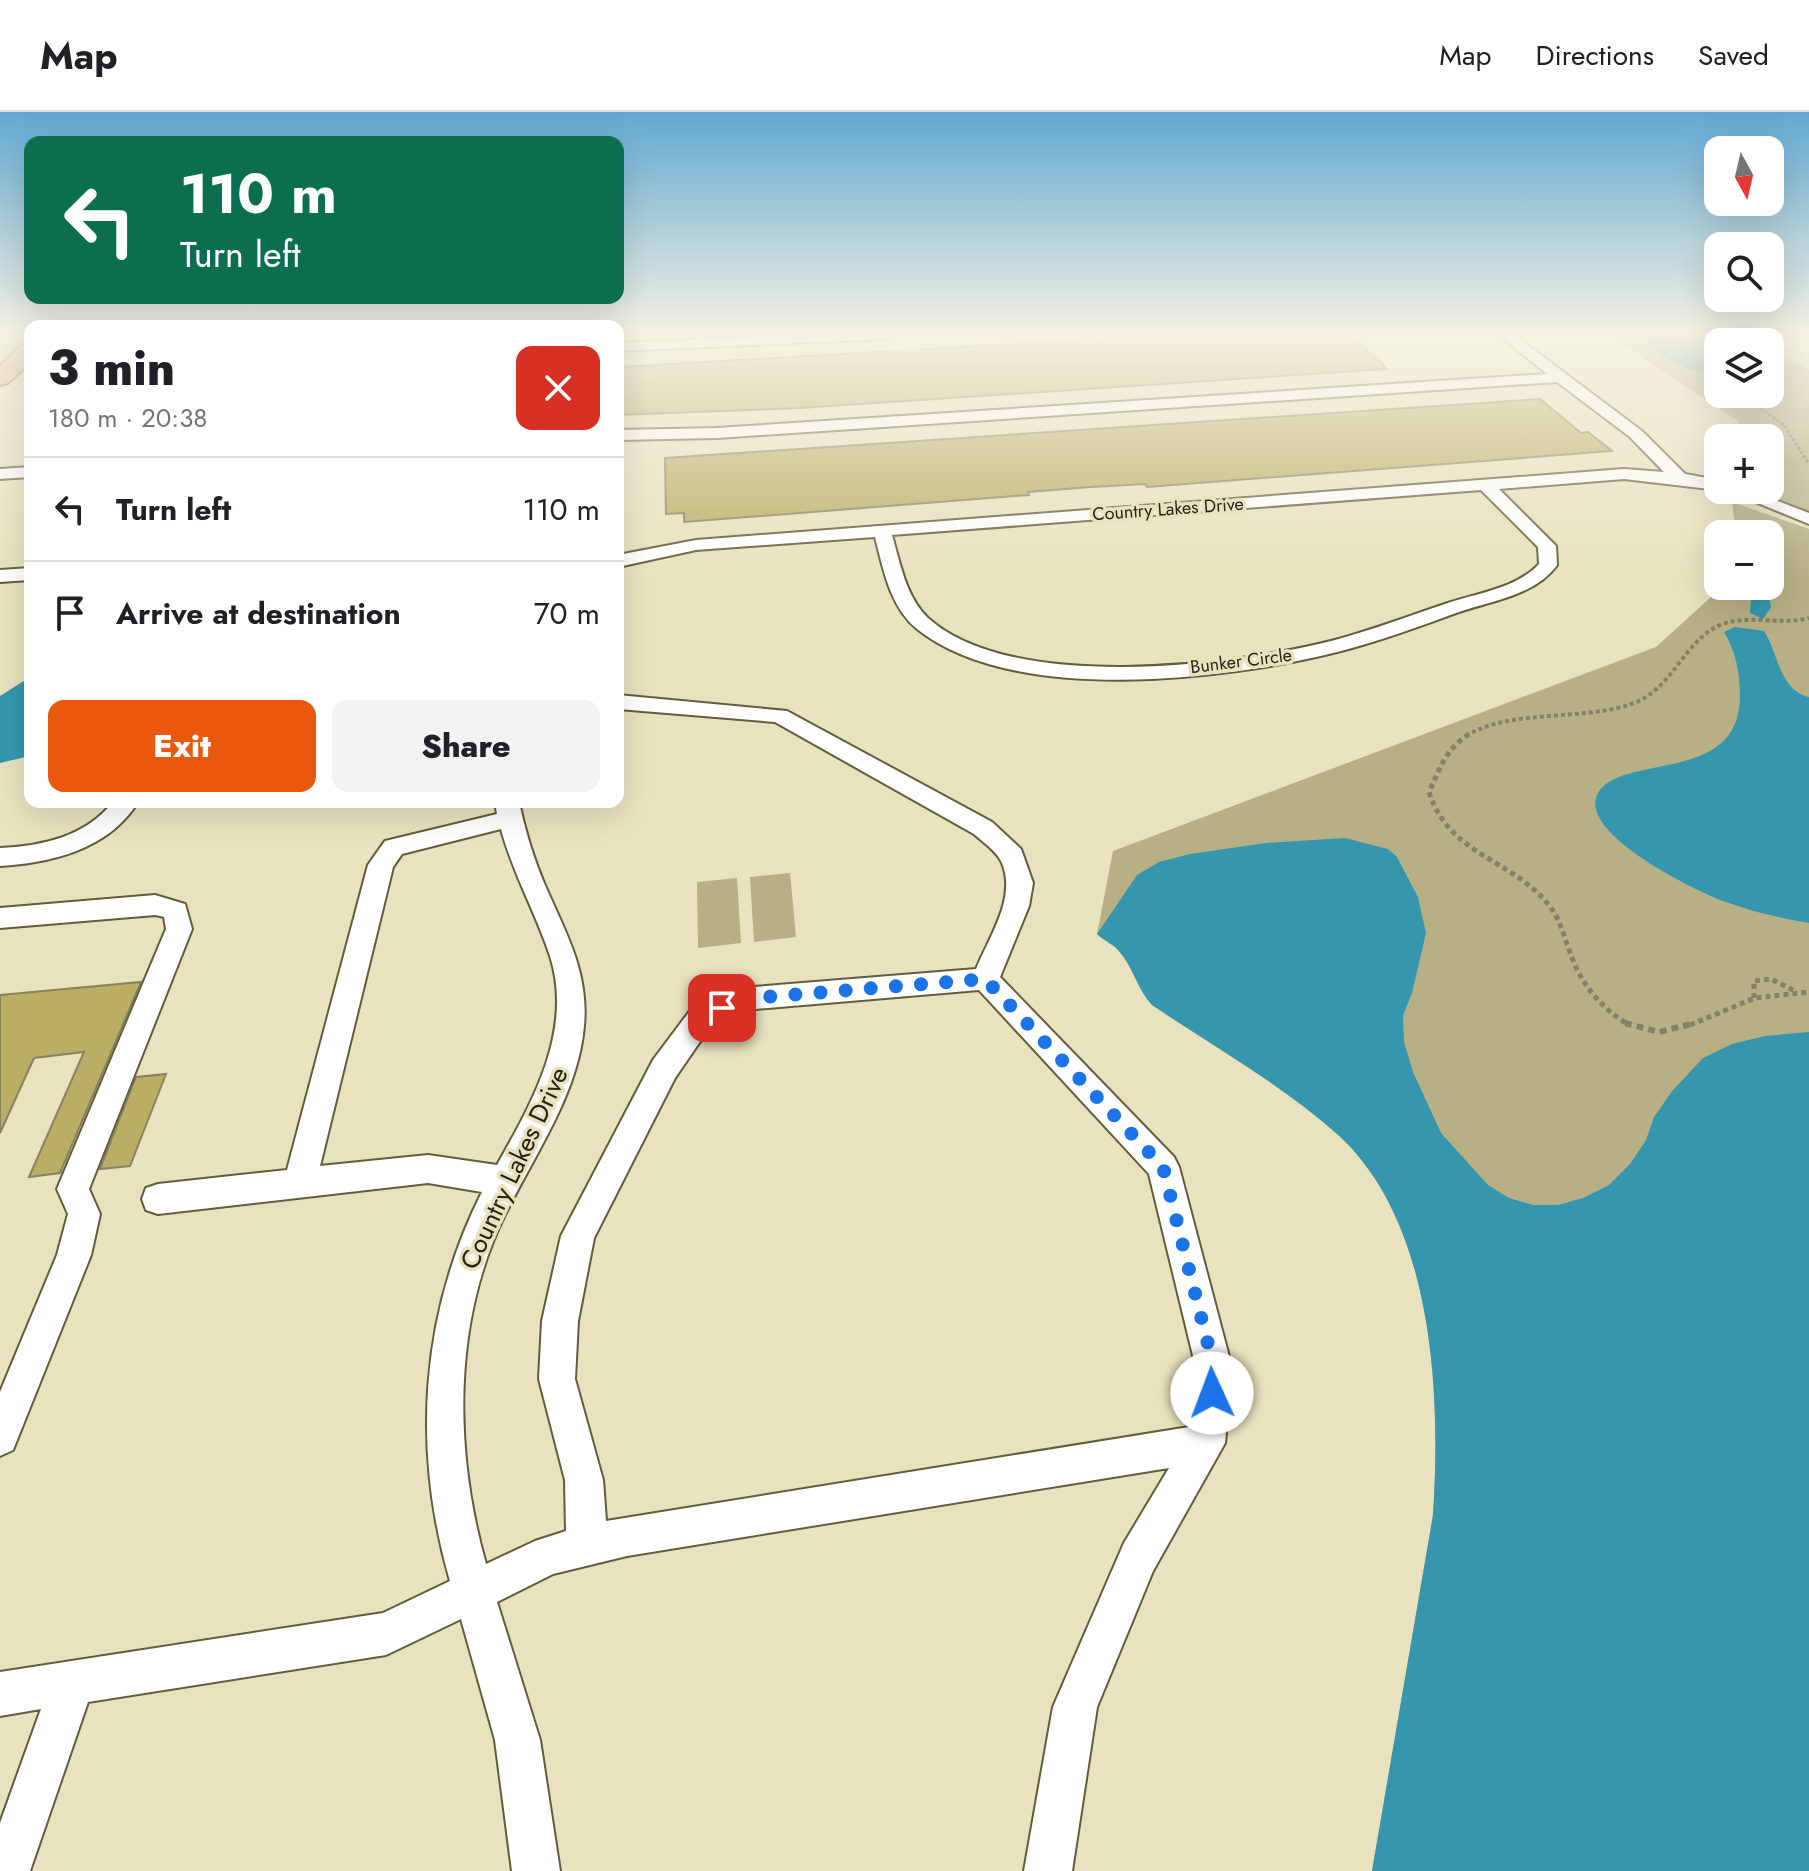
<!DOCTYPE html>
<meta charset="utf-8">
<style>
:root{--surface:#fff;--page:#f2f2f2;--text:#202124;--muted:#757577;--line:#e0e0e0;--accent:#ea580c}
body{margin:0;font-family:Jost,sans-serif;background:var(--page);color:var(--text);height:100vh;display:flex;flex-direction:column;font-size:30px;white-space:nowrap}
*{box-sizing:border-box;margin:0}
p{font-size:26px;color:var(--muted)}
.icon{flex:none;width:44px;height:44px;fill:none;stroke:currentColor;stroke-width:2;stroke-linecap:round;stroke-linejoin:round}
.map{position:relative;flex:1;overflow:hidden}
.panel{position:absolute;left:24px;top:208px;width:600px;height:488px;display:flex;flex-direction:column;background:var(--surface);border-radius:16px;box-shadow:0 8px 32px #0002}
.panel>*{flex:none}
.banner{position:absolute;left:24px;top:24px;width:600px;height:168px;border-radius:16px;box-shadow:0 8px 32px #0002;background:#0b6e4f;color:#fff;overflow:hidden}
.needle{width:52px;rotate:172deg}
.controls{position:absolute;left:1704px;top:24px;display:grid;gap:16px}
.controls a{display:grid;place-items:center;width:80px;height:80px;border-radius:16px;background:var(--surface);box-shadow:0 8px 32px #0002;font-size:40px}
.pin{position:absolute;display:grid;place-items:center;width:68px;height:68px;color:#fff;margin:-34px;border-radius:16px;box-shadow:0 4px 12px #0006}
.me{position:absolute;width:88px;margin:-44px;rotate:358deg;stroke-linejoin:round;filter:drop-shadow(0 0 6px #0008)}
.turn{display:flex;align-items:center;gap:28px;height:168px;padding:0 24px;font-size:36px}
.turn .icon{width:104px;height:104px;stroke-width:2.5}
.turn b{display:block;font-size:56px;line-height:68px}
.round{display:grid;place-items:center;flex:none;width:84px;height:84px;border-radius:16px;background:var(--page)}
.headline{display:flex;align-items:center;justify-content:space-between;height:136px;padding:0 24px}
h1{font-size:48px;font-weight:800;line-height:60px}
.primary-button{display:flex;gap:16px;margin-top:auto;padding:16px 24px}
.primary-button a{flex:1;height:92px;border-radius:16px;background:var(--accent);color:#fff;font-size:32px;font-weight:800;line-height:92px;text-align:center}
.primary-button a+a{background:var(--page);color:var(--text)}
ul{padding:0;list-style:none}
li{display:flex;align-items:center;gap:24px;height:104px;padding:0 24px;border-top:2px solid var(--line)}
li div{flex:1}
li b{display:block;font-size:30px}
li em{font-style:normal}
header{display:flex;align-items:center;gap:48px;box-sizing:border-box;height:112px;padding:0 40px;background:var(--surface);border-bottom:2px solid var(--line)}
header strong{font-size:38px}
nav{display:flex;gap:44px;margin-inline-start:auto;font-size:28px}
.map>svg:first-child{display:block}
</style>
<header>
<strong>Map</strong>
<nav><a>Map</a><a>Directions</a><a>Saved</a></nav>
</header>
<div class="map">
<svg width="1809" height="1759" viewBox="0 0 1809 1759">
<rect width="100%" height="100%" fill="#e9e2be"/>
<path fill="#b7b085" d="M1609 223H1740L1754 230H1718V282H1770V238L1809 257V403L1742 378H1770V326H1739L1738 309Z
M1732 390 1809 417V1759H1372L1433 1403C1441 1282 1434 1108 1336 1021 1279 971 1214 935 1152 893 1137 877 1133 854 1118 838 1113 832 1103 828 1097 822L1113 739 1656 535 1723 474H1770V422H1736Z
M790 761 796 825 754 830 750 765Z
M737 766 741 831 698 836 697 770Z"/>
<path fill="#3696ae" d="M1637 223H1712L1725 230H1718V258C1694 267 1654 241 1637 223Z
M1770 446 1775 451 1769 484 1771 495 1763 507 1750 501 1752 474H1770Z
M1735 515 1764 519C1778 540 1779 578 1809 585V811C1781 806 1753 800 1726 790 1698 780 1569 718 1600 678 1628 642 1740 671 1740 584 1740 561 1736 540 1724 520Z
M30 565V644L0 651V584Z
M1345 726 1388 737 1397 745 1418 785 1426 821 1412 881 1403 904 1404 930 1413 960 1441 1021 1488 1073 1509 1086 1533 1093H1558L1583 1086 1609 1073 1630 1052 1646 1028 1654 1005 1673 978 1703 946 1732 932 1765 924 1809 920V1759H1372L1433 1403C1441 1282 1434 1108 1336 1021 1279 971 1214 935 1152 893 1137 877 1133 854 1118 838 1113 832 1103 828 1097 822L1137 763 1159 750 1190 742 1266 731Z"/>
<path fill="#baad64" stroke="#888261" stroke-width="2" d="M1170 223H1352L1387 257 800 296 618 303 620 255Z
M1540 287 1581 321 1588 320 1612 339 1147 375 1145 372 1091 375 1028 380 1029 383 684 410V401L666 402 665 346Z
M141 870 60 1061 29 1065 84 940 34 946 0 1021V883Z
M166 962 130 1054 100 1057 136 965Z"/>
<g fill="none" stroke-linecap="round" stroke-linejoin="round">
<g stroke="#625d3c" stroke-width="4">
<path id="minor" d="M808 223H893L887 227 618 239V231Z
M1499 223H1514L1642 319 1685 362 1718 368V378L1624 367 1499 377 1556 434 1557 453C1535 484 1490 489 1456 501 1418 515 1380 529 1341 539 1228 568 1014 594 917 517 890 495 883 456 875 425L696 438 618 455V443L696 428 1624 357 1664 360 1630 325 1557 270 717 326 618 328V318L717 316 1547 262ZM1481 378 1538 435 1539 452C1516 477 1476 481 1445 492 1409 504 1372 518 1335 528 1234 554 1011 581 928 506 906 485 900 451 892 423Z
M30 355V365L0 367V357Z
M1726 378H1749L1809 401V412Z
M30 456V468L0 470V458Z
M618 583 787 599 992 710 1021 737 1033 771 1029 794 1000 865 1174 1045 1179 1055 1232 1256 1225 1331 1153 1459 1097 1595 1072 1759H1024L1053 1595 1124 1431 1169 1356 627 1444 553 1462 497 1490 540 1628 560 1759H512L495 1628 461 1507 386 1543 88 1590 30 1759H0V1711L41 1597 0 1604V1560L383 1501 450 1469C412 1338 420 1203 482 1080L428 1071 158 1102 146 1098 142 1087 146 1076 158 1072 287 1058 368 753 385 729 497 702 495 690H519C525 718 533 745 544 771 565 820 589 859 584 914 578 983 534 1043 505 1103 452 1210 454 1340 486 1452L535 1429 566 1419 565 1368 539 1267 542 1209 561 1124 653 948 692 896 741 876 976 857C989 825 1018 784 1001 749 996 739 983 730 974 722L775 610 618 597ZM501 717C513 762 536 801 550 844 574 918 532 991 497 1053L428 1043 320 1054 393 755 402 742ZM979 878 1149 1062 1196 1256 1189 1315 606 1409 603 1368 575 1267 578 1209 594 1126 675 966 712 912 744 898Z
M113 690H138C109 737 52 751 0 754V736C42 734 85 725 113 690Z
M155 783 185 792 192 817 89 1077 100 1102 91 1143 13 1338 0 1344V1280L57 1143 68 1102 57 1077 166 817 164 805 155 803 0 816V796Z"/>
</g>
<g stroke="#9a5213" stroke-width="4">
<path id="primary" d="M30 231V250L8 271 0 273V254L22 233Z"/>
</g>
<path stroke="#858068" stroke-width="3" stroke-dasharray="3 2" stroke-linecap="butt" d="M1730 223 1743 230
M1740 282 1784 313 1809 352"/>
<path stroke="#858068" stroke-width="4" stroke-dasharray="4 3" stroke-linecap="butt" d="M1466 624C1511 596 1583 610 1634 591 1673 576 1683 531 1718 514 1746 501 1780 514 1809 506"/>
<path stroke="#858068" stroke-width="5" stroke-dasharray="5 4" stroke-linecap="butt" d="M1469 622C1446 637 1440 656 1429 680 1449 743 1510 746 1548 792 1560 806 1564 825 1571 843 1581 872 1602 897 1629 913
M1754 886V869L1771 867 1797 880
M1690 913 1755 886 1809 880"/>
<path stroke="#858068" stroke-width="6" stroke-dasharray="7 5" stroke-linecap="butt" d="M1625 911 1659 920 1695 911"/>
<use href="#minor" fill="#fff" fill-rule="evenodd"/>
<use href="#primary" fill="#e8a670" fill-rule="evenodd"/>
</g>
<linearGradient id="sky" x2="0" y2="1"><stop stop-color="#61a8d1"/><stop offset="0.47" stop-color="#f5f2e2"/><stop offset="1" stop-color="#f5f2e2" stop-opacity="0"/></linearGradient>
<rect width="1809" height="470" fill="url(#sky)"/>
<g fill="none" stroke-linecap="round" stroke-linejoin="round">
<path stroke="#1a73e8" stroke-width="14" stroke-dasharray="0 25.2" d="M722 896 741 887 985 867 1163 1055 1214 1256 1212 1281"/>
</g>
<g text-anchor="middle" stroke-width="7" stroke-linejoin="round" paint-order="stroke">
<g font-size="18" fill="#262416" stroke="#e9e2be">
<text transform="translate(1168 397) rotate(-4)" y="6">Country Lakes Drive</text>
<text transform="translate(1241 549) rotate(-7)" y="6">Bunker Circle</text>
</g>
<g font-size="26" fill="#262416" stroke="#e9e2be">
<text transform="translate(514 1056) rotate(-65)" y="9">Country Lakes Drive</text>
</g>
</g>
</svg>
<div class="controls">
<a><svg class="needle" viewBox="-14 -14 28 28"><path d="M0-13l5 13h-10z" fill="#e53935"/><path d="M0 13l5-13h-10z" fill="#757577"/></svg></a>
<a><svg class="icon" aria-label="search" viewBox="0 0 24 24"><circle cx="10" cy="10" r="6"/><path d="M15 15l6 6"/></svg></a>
<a><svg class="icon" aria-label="layers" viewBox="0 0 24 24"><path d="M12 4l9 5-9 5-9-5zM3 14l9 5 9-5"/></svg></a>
<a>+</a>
<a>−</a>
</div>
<div class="pin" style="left:722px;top:896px;background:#d93025"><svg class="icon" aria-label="arrive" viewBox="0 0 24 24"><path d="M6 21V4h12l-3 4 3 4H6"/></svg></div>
<svg class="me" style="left:1212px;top:1281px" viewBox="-20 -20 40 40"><circle r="19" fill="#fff"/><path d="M0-13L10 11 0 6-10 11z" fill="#1a73e8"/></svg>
<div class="banner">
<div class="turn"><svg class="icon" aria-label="left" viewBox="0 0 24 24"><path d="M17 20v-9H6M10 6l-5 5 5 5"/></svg><div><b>110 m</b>Turn left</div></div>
</div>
<section class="panel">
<div class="headline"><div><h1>3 min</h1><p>180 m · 20:38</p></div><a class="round" style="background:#d93025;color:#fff"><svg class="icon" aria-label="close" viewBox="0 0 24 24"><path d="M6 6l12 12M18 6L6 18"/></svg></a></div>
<ul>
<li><svg class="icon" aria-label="left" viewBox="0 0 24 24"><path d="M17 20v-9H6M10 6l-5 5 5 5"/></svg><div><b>Turn left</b></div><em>110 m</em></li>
<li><svg class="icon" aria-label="arrive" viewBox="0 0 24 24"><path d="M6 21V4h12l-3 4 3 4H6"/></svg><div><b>Arrive at destination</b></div><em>70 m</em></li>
</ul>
<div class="primary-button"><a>Exit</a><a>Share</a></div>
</section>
</div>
